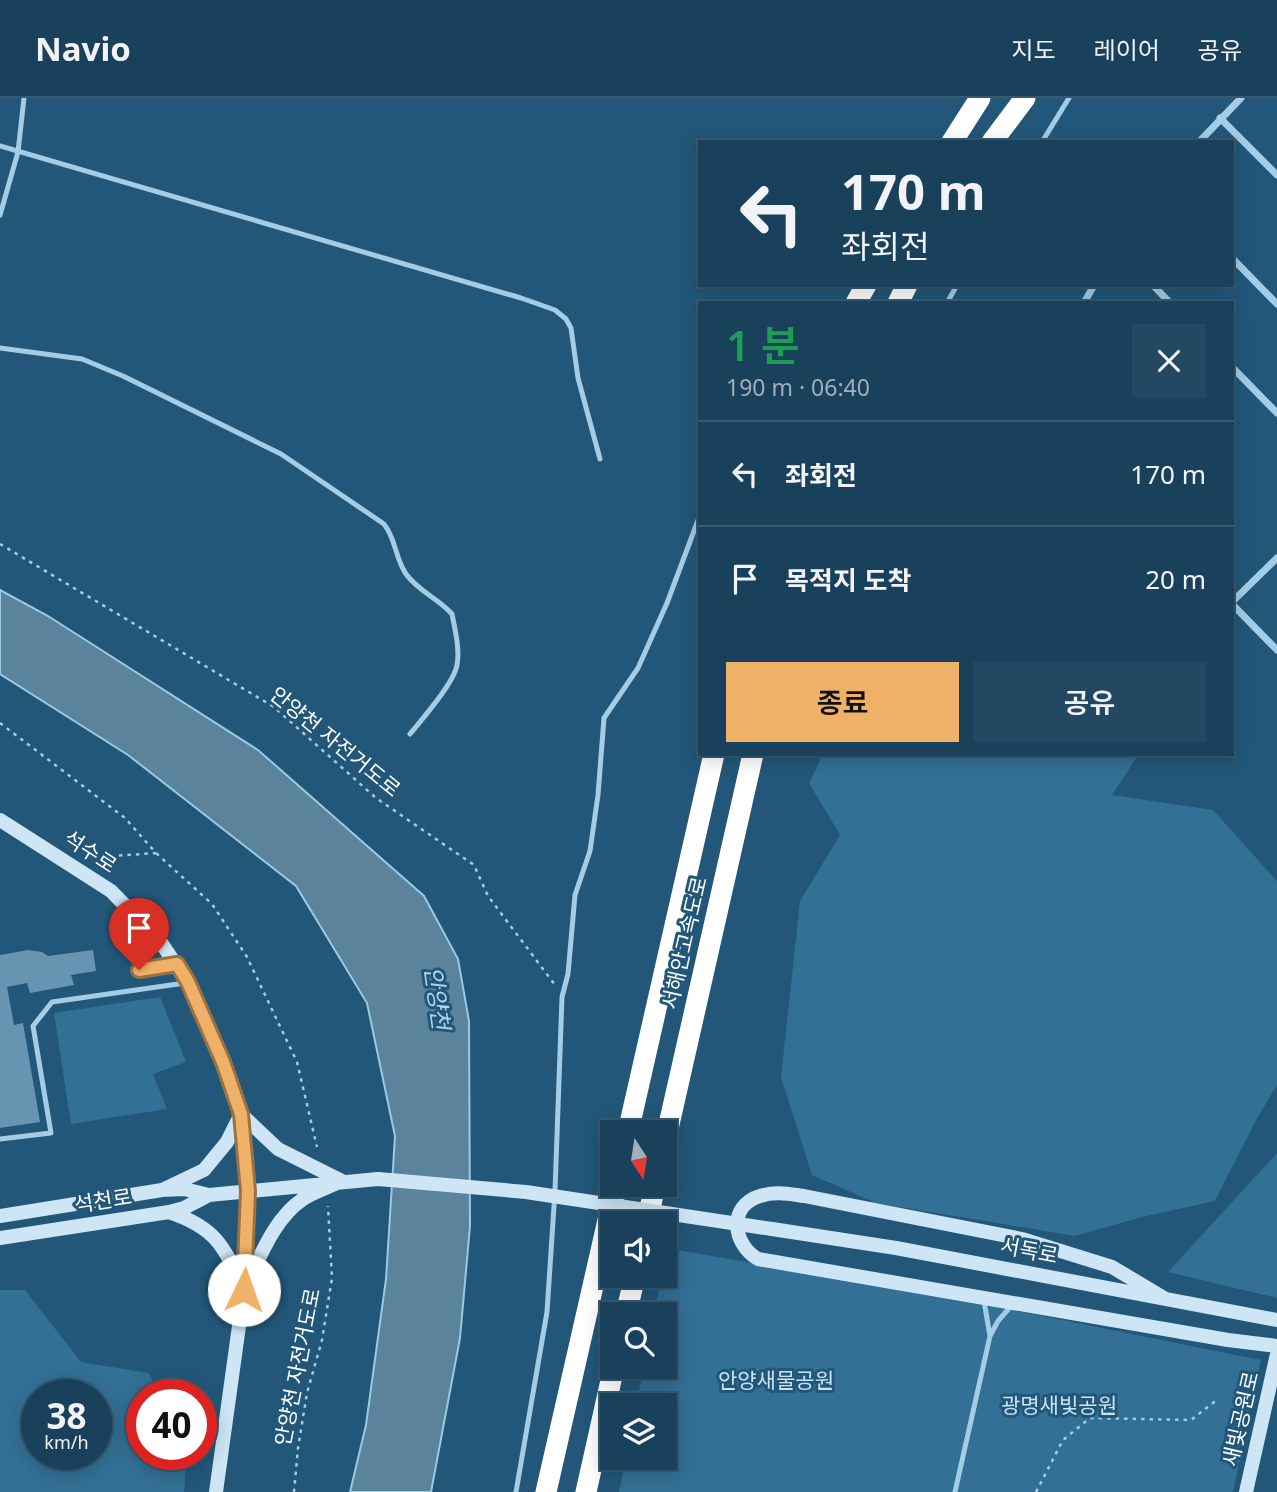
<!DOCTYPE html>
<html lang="ko">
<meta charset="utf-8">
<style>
:root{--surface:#1a415b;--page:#234861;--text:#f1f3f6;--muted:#9fafbb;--line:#385a71;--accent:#efb167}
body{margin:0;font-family:"Noto Sans","Noto Sans KR",sans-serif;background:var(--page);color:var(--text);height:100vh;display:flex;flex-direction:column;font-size:26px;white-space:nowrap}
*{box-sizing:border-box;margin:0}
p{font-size:23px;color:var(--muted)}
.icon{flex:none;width:38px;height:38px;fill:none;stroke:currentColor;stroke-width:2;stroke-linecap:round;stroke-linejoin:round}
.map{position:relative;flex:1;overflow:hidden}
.panel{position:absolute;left:698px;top:203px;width:536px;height:455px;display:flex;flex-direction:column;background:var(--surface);border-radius:0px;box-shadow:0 4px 18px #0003,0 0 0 2px var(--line)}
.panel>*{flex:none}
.top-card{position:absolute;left:698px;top:42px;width:536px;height:147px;border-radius:0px;box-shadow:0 4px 18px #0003,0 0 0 2px var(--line);background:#1a415b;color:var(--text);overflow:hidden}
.needle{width:46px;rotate:168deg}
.controls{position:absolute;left:600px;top:1022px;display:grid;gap:14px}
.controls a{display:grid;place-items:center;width:77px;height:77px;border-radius:0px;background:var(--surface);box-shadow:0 4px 18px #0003,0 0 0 2px var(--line);font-size:35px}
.speed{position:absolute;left:21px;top:1281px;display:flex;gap:14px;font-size:35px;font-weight:700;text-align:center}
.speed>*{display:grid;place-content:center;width:91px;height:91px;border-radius:50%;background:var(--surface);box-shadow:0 4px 18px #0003,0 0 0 2px var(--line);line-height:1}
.speed small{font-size:18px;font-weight:400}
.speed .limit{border:10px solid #d22;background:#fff;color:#111}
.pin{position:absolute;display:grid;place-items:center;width:60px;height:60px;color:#fff;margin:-72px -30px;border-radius:50% 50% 50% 0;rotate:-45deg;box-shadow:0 0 7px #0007}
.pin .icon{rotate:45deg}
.me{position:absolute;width:77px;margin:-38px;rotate:3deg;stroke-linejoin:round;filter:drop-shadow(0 0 5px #0008)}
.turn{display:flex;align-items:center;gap:24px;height:147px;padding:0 28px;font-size:32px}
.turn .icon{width:91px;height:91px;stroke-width:2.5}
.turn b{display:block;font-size:49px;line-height:60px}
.round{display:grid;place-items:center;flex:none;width:74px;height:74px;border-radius:0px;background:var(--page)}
.overview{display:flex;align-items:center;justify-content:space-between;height:119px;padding:0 28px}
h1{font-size:42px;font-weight:600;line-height:52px;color:#1e9e55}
.button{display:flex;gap:14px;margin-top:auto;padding:14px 28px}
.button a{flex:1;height:80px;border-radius:0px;background:var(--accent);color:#111;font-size:28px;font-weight:600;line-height:80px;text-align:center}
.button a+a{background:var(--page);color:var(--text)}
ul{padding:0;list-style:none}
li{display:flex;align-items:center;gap:21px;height:105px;padding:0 28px;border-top:2px solid var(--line)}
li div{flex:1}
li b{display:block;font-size:26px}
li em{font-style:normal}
header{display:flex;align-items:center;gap:42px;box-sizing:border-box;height:98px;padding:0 35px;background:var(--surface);border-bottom:2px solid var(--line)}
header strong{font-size:33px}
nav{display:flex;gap:38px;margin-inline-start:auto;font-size:24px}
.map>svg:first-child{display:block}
</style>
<header>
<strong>Navio</strong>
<nav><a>지도</a><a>레이어</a><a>공유</a></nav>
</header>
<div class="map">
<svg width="1277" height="1394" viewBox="0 0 1277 1394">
<rect width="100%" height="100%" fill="#225779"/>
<path fill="#337095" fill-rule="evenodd" d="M823 656H1139L1112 697 1213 712 1277 783V987L1256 1022 1215 1103 1142 1119 1075 1138 876 1105 812 1077 781 979 800 803 840 737 809 685Z
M160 899 186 964 153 976 167 1011 71 1026 54 915Z
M1277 1055V1200L1168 1174Z
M667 1150 988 1207 1261 1262 1233 1394H619L626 1360H665V1307H636L644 1269H665V1216H654L662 1178H665Z
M0 1192H25L81 1264 148 1275 163 1297H142V1356H187L184 1394H0ZM37 1297H96V1356H37Z"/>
<path fill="#5c839c" stroke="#98c9e5" stroke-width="2" d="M0 492 48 518 258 652 424 798 458 861 469 923 470 1128 460 1240 431 1394H350L366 1327 386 1181 395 1038 367 905 296 788 128 657 0 576Z"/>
<path fill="#6795b1" d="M28 852 42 854 48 858 93 852 96 873 71 877 74 887 30 895 27 885 7 889 14 927 23 925 40 1024 0 1030V857Z"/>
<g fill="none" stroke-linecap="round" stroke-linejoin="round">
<path stroke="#a4cce4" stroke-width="2.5" stroke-dasharray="3.5 5" stroke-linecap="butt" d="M0 446 274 609 376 700 474 767 488 798 555 887
M0 625 125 720 156 755 212 806 247 859 297 964 317 1049
M85 760 156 755
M294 1394 298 1350 307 1295 322 1242 332 1180 328 1108
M1036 1394 1063 1342 1090 1320 1191 1322 1218 1301"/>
<path stroke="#a4cce4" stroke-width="5" d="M1042 44 1069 0
M0 48 521 200 555 212 566 221 571 230 578 280 600 361
M0 117 18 54 24 0
M947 205 957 187
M0 250 82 261 123 278 281 356 384 426C396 441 395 460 406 476 418 493 439 501 452 516 455 532 460 551 457 567 454 585 422 621 410 636
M139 872 174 867
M0 1041 51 1035 33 928 52 904 185 885
M984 1203 990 1238
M516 1394 547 1214 555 1093 562 899 568 876 575 797 590 753 598 697 604 620 638 570 667 505 700 417
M955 1394 990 1238 998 1223 1011 1208"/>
<path stroke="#a4cce4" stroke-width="7" d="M1220 20 1277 77
M1199 44 1241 0
M1232 160 1277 206
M1153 187 1170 205
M1084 205 1094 187
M1232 269 1277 315
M1232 504 1277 460
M1232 506 1277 552"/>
<path stroke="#cde5f4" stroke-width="14" d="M0 722 111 793 160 843 188 885 237 1001 248 1093 244 1192 216 1394
M162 1092 204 1072 227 1044 241 1016 278 1051 342 1083C329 1089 314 1094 303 1101 273 1121 259 1162 244 1192 224 1149 217 1130 169 1114
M0 1118 162 1092 184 1091 209 1097 378 1081
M772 1131 896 1150 1277 1222
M0 1140 169 1114 184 1110 209 1097
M1164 1200 1112 1169 1022 1141 804 1098C789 1096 775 1093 760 1098 727 1108 733 1147 758 1161L1228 1242 1277 1248
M1246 1394 1277 1256"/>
<path stroke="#fff" stroke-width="21" d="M952 44 980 0
M992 44 1025 0
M856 205 866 187
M898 205 907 187
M628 1034 714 656
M665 1044 753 656
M647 1125 655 1087
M626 1216 635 1178
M546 1394 616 1087
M586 1394 614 1269"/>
<path stroke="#cde5f4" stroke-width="14" d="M378 1081 526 1094 772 1131"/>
</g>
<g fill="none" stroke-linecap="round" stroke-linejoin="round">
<g stroke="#9b7343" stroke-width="18">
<path id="route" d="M139 872 177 866 188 884 223 964 241 1016 248 1093 244 1192"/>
</g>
<use href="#route" stroke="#efb167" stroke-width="12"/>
</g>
<g text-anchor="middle" stroke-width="6" stroke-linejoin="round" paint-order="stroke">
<g font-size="21" fill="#fff" stroke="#225779">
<text transform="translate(335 644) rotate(39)" y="7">안양천 자전거도로</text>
<text transform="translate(90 754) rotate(33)" y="7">석수로</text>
<text transform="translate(685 845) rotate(-77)" y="7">서해안고속도로</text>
<text transform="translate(103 1103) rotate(-9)" y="7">석천로</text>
<text transform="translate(1029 1153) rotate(11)" y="7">서독로</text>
<text transform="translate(298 1269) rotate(-79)" y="7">안양천 자전거도로</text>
<text transform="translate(1241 1321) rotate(-77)" y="7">새빛공원로</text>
</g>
<g font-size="21" fill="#c7e3f4" stroke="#225779">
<text x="776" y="1290">안양새물공원</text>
<text x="1059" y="1315">광명새빛공원</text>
</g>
<g font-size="23" font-style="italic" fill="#afd5ec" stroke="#225779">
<text transform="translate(437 900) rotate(82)" y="8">안양천</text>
</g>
</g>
</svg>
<div class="controls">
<a><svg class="needle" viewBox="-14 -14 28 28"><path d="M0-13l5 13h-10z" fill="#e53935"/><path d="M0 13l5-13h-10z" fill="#9fafbb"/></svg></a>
<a><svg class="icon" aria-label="sound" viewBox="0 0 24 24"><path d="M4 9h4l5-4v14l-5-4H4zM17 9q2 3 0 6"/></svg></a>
<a><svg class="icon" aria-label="search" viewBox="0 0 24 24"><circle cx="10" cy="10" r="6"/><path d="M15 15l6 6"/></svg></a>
<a><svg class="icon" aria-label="layers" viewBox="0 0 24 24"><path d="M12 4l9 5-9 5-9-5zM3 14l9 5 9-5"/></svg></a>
</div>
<div class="speed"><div>38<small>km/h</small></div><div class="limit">40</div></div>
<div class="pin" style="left:139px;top:872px;background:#d93025"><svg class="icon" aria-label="arrive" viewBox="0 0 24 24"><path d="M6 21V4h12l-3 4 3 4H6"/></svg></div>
<svg class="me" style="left:244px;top:1192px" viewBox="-20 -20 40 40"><circle r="19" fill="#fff"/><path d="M0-13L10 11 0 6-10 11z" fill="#efb167"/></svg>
<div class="top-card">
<div class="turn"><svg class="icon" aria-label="left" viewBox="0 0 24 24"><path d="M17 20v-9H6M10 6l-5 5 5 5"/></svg><div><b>170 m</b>좌회전</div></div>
</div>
<section class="panel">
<div class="overview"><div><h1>1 분</h1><p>190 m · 06:40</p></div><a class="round"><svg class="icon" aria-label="close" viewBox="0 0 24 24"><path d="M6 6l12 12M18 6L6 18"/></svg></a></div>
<ul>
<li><svg class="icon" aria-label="left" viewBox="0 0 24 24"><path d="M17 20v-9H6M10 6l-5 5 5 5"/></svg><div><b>좌회전</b></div><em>170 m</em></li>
<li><svg class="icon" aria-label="arrive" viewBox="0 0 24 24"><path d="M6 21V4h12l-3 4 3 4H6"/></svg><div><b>목적지 도착</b></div><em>20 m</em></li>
</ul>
<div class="button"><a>종료</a><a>공유</a></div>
</section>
</div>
